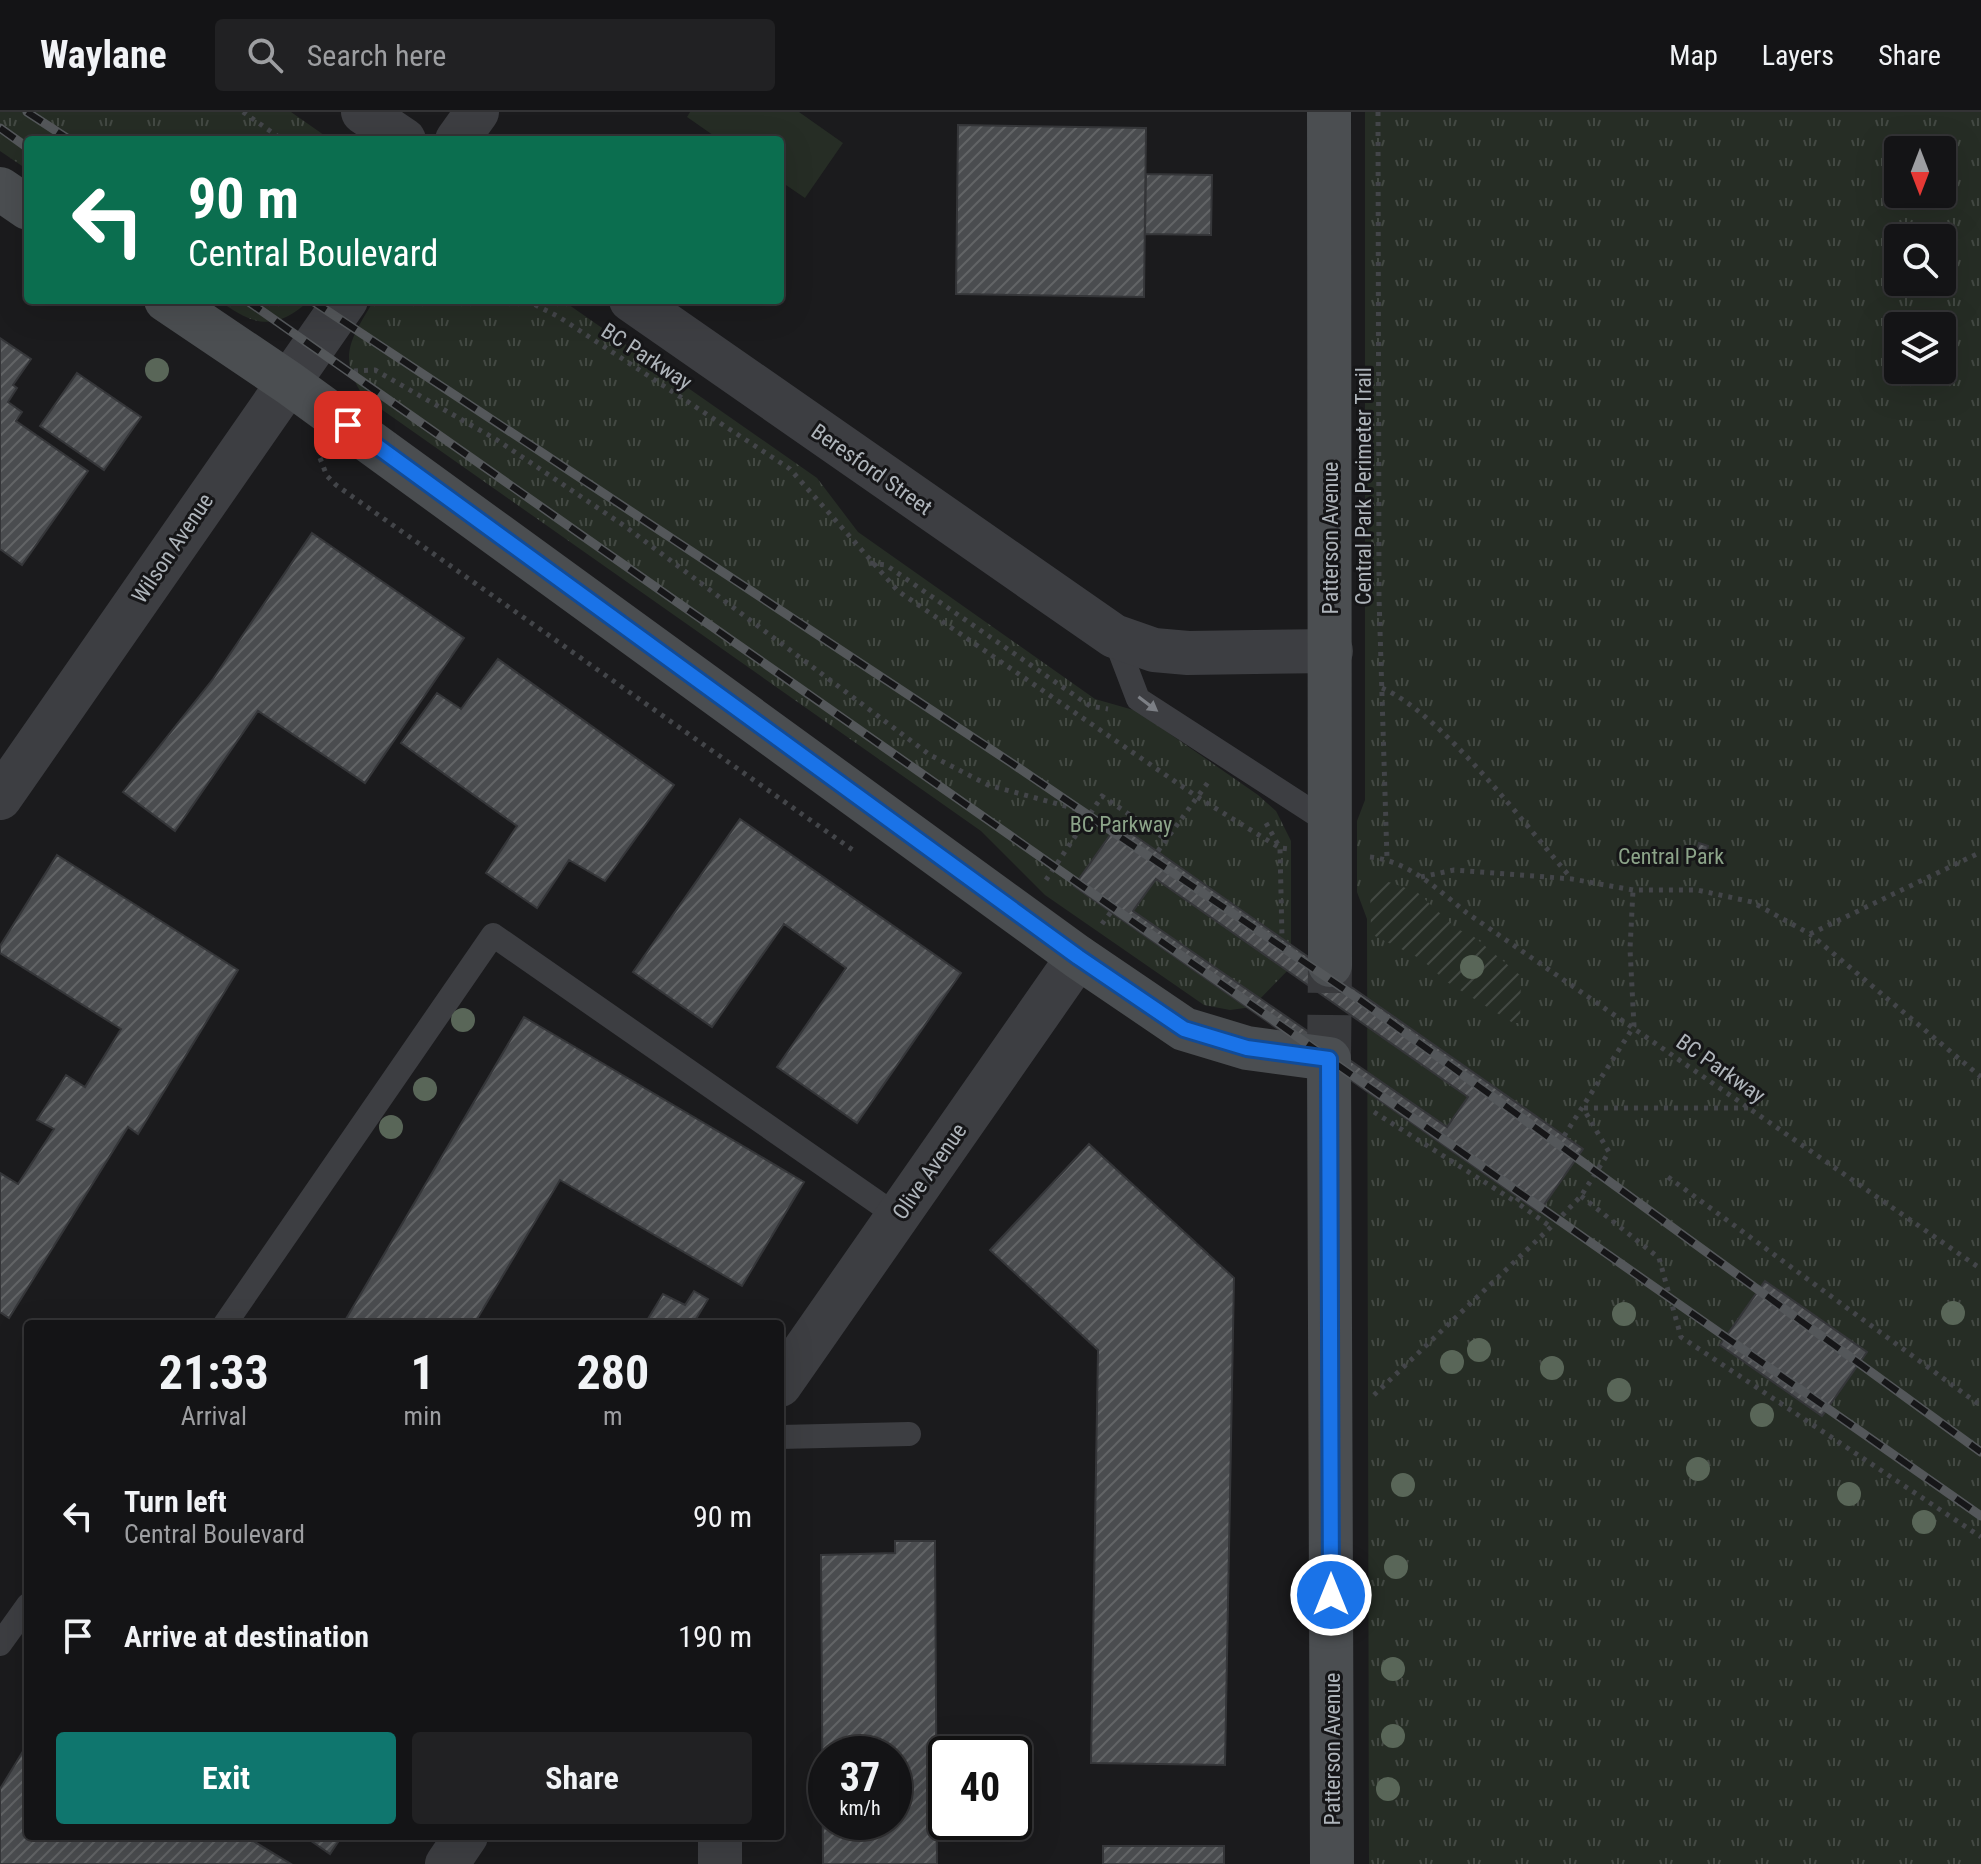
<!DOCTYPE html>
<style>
:root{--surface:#141416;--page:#212123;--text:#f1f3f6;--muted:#9d9ea1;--line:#333335;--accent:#0f766e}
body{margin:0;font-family:"Roboto Condensed",sans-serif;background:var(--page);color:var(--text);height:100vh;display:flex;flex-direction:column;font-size:30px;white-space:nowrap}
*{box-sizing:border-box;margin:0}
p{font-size:26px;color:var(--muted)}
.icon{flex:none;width:44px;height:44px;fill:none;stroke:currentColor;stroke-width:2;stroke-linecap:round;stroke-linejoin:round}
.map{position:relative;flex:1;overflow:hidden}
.drawer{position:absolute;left:24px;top:1208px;width:760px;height:520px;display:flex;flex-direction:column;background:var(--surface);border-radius:8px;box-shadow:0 8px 32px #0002,0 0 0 2px var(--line)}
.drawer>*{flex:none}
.guide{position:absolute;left:24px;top:24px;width:760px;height:168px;border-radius:8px;box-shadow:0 8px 32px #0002,0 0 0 2px var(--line);background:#0b6e4f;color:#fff;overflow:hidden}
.needle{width:52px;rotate:180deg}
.controls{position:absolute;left:1884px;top:24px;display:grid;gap:16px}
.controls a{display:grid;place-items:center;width:72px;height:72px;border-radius:8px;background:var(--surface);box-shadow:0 8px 32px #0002,0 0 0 2px var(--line);font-size:40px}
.speed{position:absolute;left:808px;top:1624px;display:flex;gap:16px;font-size:40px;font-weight:700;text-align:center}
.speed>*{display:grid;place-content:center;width:104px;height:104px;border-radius:50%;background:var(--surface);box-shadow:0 8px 32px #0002,0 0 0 2px var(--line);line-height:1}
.speed small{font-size:20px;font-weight:400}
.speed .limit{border:4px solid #111;border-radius:12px;background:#fff;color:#111}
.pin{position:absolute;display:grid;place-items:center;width:68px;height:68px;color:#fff;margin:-34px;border-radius:16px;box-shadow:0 4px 12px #0006}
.me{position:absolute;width:88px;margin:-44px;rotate:0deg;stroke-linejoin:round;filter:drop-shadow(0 0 6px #0008)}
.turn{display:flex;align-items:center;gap:28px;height:168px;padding:0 32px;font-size:36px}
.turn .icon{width:104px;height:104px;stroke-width:2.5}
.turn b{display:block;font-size:56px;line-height:68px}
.eta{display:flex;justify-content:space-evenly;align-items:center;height:136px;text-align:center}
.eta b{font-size:48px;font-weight:700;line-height:56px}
.button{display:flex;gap:16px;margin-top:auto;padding:16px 32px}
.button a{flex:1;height:92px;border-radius:8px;background:var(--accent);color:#fff;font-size:32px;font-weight:700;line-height:92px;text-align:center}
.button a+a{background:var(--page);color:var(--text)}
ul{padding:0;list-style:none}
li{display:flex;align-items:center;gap:24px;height:120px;padding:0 32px}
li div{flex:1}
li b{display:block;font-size:30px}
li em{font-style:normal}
header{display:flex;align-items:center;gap:48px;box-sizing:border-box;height:112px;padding:0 40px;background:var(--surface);border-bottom:2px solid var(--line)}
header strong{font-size:38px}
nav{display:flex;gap:44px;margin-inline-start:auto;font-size:28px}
.search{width:560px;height:72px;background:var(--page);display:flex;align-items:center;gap:20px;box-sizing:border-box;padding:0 28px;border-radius:8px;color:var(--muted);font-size:30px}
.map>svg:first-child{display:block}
</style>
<header>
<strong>Waylane</strong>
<div class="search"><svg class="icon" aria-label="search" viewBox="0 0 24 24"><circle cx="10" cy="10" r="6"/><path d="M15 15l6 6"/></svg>Search here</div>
<nav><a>Map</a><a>Layers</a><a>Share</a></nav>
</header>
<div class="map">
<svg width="1981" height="1752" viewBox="0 0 1981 1752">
<defs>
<pattern id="park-tufts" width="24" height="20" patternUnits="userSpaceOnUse" patternTransform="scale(2)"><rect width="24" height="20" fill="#262d25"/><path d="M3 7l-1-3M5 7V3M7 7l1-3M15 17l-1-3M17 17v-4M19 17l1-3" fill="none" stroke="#434943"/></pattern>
<pattern id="garden-furrows" width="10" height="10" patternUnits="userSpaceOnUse" patternTransform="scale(2)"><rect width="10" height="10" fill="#262d25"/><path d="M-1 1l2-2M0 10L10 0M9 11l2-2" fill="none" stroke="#434943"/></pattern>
<pattern id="building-hatch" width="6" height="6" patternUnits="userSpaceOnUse" patternTransform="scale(2)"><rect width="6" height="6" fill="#4a4c4f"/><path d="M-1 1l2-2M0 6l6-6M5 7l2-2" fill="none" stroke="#626466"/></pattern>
</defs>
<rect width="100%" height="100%" fill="#1b1b1d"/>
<path fill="#262d25" d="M690 0H799L843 31 805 86 780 69V28H720L687 5Z"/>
<path fill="url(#park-tufts)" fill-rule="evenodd" d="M0 0H291L331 28H28V58L0 39Z
M1365 0H1981V1752H1369L1367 807 1357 780V709L1365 688ZM1898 38H1942V82H1898ZM1898 126H1942V170H1898ZM1898 214H1942V258H1898Z
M218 188H310C273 221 254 213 218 188Z
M374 188H562L817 366 858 420 1095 587 1137 599 1258 683 1276 699 1291 729V855L1252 895 1230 898 1204 893 1045 783 981 719 364 285C336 244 352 226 374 188Z"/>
<path fill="url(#garden-furrows)" d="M1386 769 1417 780 1457 817 1473 824 1521 864 1520 911H1513L1447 870 1421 847 1375 824 1371 817 1370 773Z"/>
<path fill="url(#building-hatch)" stroke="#353639" stroke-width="2" fill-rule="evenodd" d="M958 13 1146 16 1144 185 956 182Z
M1146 62 1212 63 1211 123 1145 122Z
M0 226 31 247 13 273 17 276 8 290 22 300 16 309 88 359 22 453 0 437Z
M77 261 141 305 104 358 40 314Z
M312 421 464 526 365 671 258 599 175 719 123 680 213 567Z
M498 547 674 673 605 769 569 748 537 796 486 761 517 714 401 631 437 581 461 597Z
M740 707 961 861 857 1011 777 955 846 856 784 812 712 915 633 860Z
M1118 712 1583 1037 1539 1100 1074 774Z
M1699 731 1708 734 1705 748 1695 746Z
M57 743 238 858 138 1022 128 1015 9 1206 0 1200V1061L18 1072 54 1017 37 1008 66 963 85 975 121 917 0 841V834Z
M1156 767 1468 985 1447 1015 1133 799Z
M524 905 804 1070 742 1174 560 1068 474 1212H343Z
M1089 1032 1234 1166 1225 1653 1091 1651 1098 1238 990 1138Z
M1765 1169 1867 1240 1822 1304 1720 1233Z
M694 1179 708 1187 693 1212 646 1210 663 1182 685 1193Z
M895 1429H935L937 1752H823L821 1443 895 1441ZM826 1642H894V1710H826Z
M28 1631V1724H245L291 1752H0V1677Z
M304 1724H342L330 1742Z
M1103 1734H1224V1752H1103Z"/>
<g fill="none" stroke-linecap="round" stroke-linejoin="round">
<path stroke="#393a3d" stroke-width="44" stroke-dasharray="44 22" stroke-linecap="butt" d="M1329 947 1330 853"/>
<path stroke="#434549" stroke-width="5" stroke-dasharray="4 6" stroke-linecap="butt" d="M243 0 283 28
M1378 0 1379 485 1387 747
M526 188 559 205 790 357 898 479 1199 686 1280 736 1289 737
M354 259 375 258 497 328 626 415 930 643 988 673 1091 701
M320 346 327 364 336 373 857 741
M870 451 886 453 1090 594 1108 597
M1382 576C1443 603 1525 713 1572 767
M1266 711 1280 736 1282 826
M1158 739 1209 669
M1370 745C1409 749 1438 778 1467 801L1981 1157
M1421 765 1454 758 1572 767 1633 778H1697L1752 790 1810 822 1981 965
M1046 768 1102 684 1167 728
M1102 812 1111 800
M1810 822 1981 740
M1584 996H1750
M1374 1000 1516 1090
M1564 1024 1634 914 1630 837 1633 778
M1668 1065 1981 1294
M1581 1084 1659 1146 1681 1225 1981 1425
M1519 1086 1516 1090 1551 1115
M1374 1283 1551 1115 1581 1084 1609 1040 1583 996"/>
<path stroke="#3d3e42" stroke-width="24" d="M1114 524 1138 587 1331 712
M225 1212 493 823 897 1104
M780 1325 909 1322
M0 1532 28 1493"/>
<path stroke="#3d3e42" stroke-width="44" d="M363 0 404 28
M457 28 477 0
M631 188 1114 524 1154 538 1188 541 1331 539
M0 686 346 188
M780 1273 1078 845
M447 1752 466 1724
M720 1752V1724"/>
<path stroke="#4b4e51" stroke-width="44" d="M1329 0 1330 853
M0 77 28 96
M166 188 289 271 1078 845 1184 917 1247 936 1329 947 1332 1752"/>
<g stroke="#54575a" stroke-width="9">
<path id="rail" d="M27 0 70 28
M0 16 28 36
M246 188 1981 1404
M311 188 1010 650 1360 888 1981 1340"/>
</g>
<use href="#rail" stroke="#161618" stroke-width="6" stroke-dasharray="18" stroke-linecap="butt"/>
</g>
<g fill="#596658">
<circle cx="157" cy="258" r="12"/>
<circle cx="1472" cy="855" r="12"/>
<circle cx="463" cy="908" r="12"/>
<circle cx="425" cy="977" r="12"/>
<circle cx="391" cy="1015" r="12"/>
<circle cx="1953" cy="1201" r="12"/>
<circle cx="1624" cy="1202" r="12"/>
<circle cx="1479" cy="1238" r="12"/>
<circle cx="1452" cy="1250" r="12"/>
<circle cx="1552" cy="1256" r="12"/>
<circle cx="1619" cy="1278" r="12"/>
<circle cx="1762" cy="1303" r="12"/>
<circle cx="1698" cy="1357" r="12"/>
<circle cx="1403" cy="1373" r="12"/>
<circle cx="1849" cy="1382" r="12"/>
<circle cx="1924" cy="1410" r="12"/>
<circle cx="1396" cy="1455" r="12"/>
<circle cx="1393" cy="1557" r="12"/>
<circle cx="1393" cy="1624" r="12"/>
<circle cx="1388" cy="1677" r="12"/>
</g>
<defs><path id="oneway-solid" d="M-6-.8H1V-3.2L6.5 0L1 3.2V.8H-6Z" transform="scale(2)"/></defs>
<use fill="#7c7f85" href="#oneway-solid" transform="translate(1148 592) rotate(37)"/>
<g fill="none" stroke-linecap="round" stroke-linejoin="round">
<g stroke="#114b97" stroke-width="20">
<path id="route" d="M348 313 1078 845 1184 917 1247 936 1329 947 1331 1483"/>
</g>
<use href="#route" stroke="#1a73e8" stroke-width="14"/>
</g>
<g text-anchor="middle" stroke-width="6" stroke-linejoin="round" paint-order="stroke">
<g font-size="22" fill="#afb5bb" stroke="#161618">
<text transform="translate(647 244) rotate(33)" y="8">BC Parkway</text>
<text transform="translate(872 357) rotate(35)" y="8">Beresford Street</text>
<text transform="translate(1363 374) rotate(-90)" y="8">Central Park Perimeter Trail</text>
<text transform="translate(1330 426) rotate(-90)" y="8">Patterson Avenue</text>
<text transform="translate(172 436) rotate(-56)" y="8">Wilson Avenue</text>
<text transform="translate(1721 956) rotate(35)" y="8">BC Parkway</text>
<text transform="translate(929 1059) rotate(-55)" y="8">Olive Avenue</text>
<text transform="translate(1332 1637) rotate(-90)" y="8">Patterson Avenue</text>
</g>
<g font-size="22" fill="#8ca489" stroke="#161618">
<text x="1121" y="720">BC Parkway</text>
<text x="1671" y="752">Central Park</text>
</g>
</g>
</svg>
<div class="controls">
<a><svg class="needle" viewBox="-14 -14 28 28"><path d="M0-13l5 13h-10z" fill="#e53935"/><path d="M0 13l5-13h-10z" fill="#9d9ea1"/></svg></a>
<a><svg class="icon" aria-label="search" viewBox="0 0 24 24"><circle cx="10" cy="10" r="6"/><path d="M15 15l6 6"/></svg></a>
<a><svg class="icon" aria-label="layers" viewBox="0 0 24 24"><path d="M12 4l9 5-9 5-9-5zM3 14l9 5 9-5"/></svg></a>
</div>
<div class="speed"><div>37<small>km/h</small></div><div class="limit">40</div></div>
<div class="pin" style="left:348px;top:313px;background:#d93025"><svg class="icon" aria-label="arrive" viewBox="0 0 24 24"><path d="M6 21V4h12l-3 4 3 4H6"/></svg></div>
<svg class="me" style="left:1331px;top:1483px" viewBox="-20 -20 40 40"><circle r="17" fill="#1a73e8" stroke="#fff" stroke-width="3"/><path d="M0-11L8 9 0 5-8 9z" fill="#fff"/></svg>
<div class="guide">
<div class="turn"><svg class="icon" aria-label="left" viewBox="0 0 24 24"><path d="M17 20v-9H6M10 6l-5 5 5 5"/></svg><div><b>90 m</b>Central Boulevard</div></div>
</div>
<section class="drawer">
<div class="eta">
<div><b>21:33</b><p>Arrival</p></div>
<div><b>1</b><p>min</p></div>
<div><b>280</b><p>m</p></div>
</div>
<ul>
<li><svg class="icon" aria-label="left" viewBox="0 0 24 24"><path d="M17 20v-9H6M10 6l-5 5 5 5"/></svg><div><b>Turn left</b><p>Central Boulevard</p></div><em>90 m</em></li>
<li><svg class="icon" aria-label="arrive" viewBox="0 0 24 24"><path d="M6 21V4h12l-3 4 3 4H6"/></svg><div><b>Arrive at destination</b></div><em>190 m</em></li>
</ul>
<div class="button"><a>Exit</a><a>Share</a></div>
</section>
</div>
